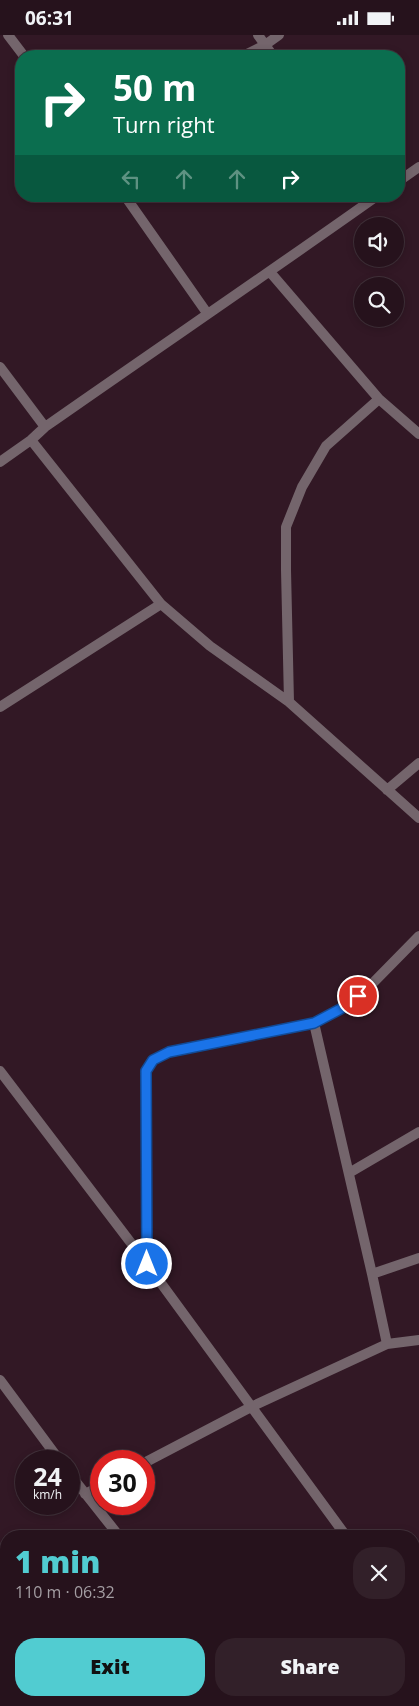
<!DOCTYPE html>
<meta charset="utf-8">
<style>
:root{--surface:#26121c;--page:#322029;--text:#f1f3f6;--muted:#a49ea3;--line:#42323b;--accent:#51ccd1}
body{margin:0;font-family:"Open Sans",sans-serif;background:var(--page);color:var(--text);height:100vh;display:flex;flex-direction:column;font-size:19px;white-space:nowrap}
*{box-sizing:border-box;margin:0}
p{font-size:16px;color:var(--muted)}
.icon{flex:none;width:28px;height:28px;fill:none;stroke:currentColor;stroke-width:2;stroke-linecap:round;stroke-linejoin:round}
.map{position:relative;flex:1;overflow:hidden}
.panel{position:absolute;left:0px;top:1495px;width:420px;height:176px;display:flex;flex-direction:column;background:var(--surface);border-radius:20px 20px 0 0;box-shadow:0 2px 8px #0003,0 0 0 1px var(--line)}
.panel>*{flex:none}
.guide{position:absolute;left:15px;top:15px;width:390px;height:152px;border-radius:20px;box-shadow:0 2px 8px #0003,0 0 0 1px var(--line);background:#0b6e4f;color:#fff;overflow:hidden}
.fabs{position:absolute;left:354px;top:182px;display:grid;gap:10px}
.fabs a{display:grid;place-items:center;width:50px;height:50px;border-radius:50%;background:var(--surface);box-shadow:0 2px 8px #0003,0 0 0 1px var(--line);font-size:25px}
.speed{position:absolute;left:15px;top:1415px;display:flex;gap:10px;font-size:25px;font-weight:700;text-align:center}
.speed>*{display:grid;place-content:center;width:65px;height:65px;border-radius:50%;background:var(--surface);box-shadow:0 2px 8px #0003,0 0 0 1px var(--line);line-height:1}
.speed small{font-size:12px;font-weight:400}
.speed .limit{border:8px solid #d22;background:#fff;color:#111}
.pin{position:absolute;display:grid;place-items:center;width:42px;height:42px;color:#fff;margin:-21px;border:2px solid #fff;border-radius:50%;box-shadow:0 1px 5px #0007}
.me{position:absolute;width:55px;margin:-28px;rotate:0deg;stroke-linejoin:round;filter:drop-shadow(0 0 4px #0008)}
.turn{display:flex;align-items:center;gap:18px;height:105px;padding:0 15px;font-size:22px}
.turn .icon{width:65px;height:65px;stroke-width:2.5}
.turn b{display:block;font-size:35px;line-height:42px}
.lanes{display:flex;align-items:center;height:48px;padding:0 15px;background:#0003;justify-content:center;gap:25px;direction:ltr}
.lanes .off{opacity:.35}
.round{display:grid;place-items:center;flex:none;width:52px;height:52px;border-radius:20px;background:var(--page)}
.headline{display:flex;align-items:center;justify-content:space-between;height:85px;padding:0 15px}
h1{font-size:30px;font-weight:800;line-height:38px;color:var(--accent)}
.button{display:flex;gap:10px;margin-top:auto;padding:10px 15px}
.button a{flex:1;height:58px;border-radius:20px;background:var(--accent);color:#111;font-size:20px;font-weight:800;line-height:58px;text-align:center}
.button a+a{background:var(--page);color:var(--text)}
.status{display:flex;justify-content:space-between;align-items:center;height:35px;padding:0 25px;background:var(--surface);direction:ltr}
.status svg{height:14px;fill:currentColor}
.map>svg:first-child{display:block}
</style>
<div class="status"><b>06:31</b><svg viewBox="0 0 49 12"><path d="M0 12V9h3v3zM5 12V6h3v6zM10 12V3h3v9zM15 12V0h3v12zM26 1h20v11H26zM47 4h2v5h-2z"/></svg></div>
<div class="map">
<svg width="419" height="1671" viewBox="0 0 419 1671">
<rect width="100%" height="100%" fill="#321825"/>
<g fill="none" stroke-linecap="round" stroke-linejoin="round">
<path stroke="#74656c" stroke-width="10" d="M8 0 24 21
M258 0 273 21
M243 21 265 10 279 0
M399 146 419 132
M125 161 207 278
M270 237 379 364 419 399
M0 332 45 392
M31 405 161 569 210 611 289 667 419 783
M0 427 31 405 45 392C155 315 267 239 377 161
M289 667 286 535V492L302 452 326 411 379 364
M0 672 161 569
M387 755 419 728
M0 1036 147 1229 346 1501
M349 1138 419 1097
M147 1229 146 1036 153 1025 169 1017 314 988 348 970 369 952 419 901
M372 1239 419 1223
M387 1309 419 1305
M0 1345 60 1426
M144 1428 251 1372 387 1309 372 1239 314 988
M69 1438 119 1501
M85 1459 101 1451
M414 1592 419 1599
M414 1643 419 1638
M250 1665 255 1671
M381 1670 387 1665"/>
</g>
<g fill="none" stroke-linecap="round" stroke-linejoin="round">
<g stroke="#114b97" stroke-width="12">
<path id="route" d="M147 1229 146 1036 153 1025 169 1017 314 988 348 970 358 961"/>
</g>
<use href="#route" stroke="#1a73e8" stroke-width="9"/>
</g>
</svg>
<div class="fabs">
<a><svg class="icon" aria-label="sound" viewBox="0 0 24 24"><path d="M4 9h4l5-4v14l-5-4H4zM17 9q2 3 0 6"/></svg></a>
<a><svg class="icon" aria-label="search" viewBox="0 0 24 24"><circle cx="10" cy="10" r="6"/><path d="M15 15l6 6"/></svg></a>
</div>
<div class="speed"><div>24<small>km/h</small></div><div class="limit">30</div></div>
<div class="pin" style="left:358px;top:961px;background:#d93025"><svg class="icon" aria-label="arrive" viewBox="0 0 24 24"><path d="M6 21V4h12l-3 4 3 4H6"/></svg></div>
<svg class="me" style="left:147px;top:1229px" viewBox="-20 -20 40 40"><circle r="17" fill="#1a73e8" stroke="#fff" stroke-width="3"/><path d="M0-11L8 9 0 5-8 9z" fill="#fff"/></svg>
<div class="guide">
<div class="turn"><svg class="icon" aria-label="right" viewBox="0 0 24 24"><path d="M7 20v-9h11M14 6l5 5-5 5"/></svg><div><b>50 m</b>Turn right</div></div>
<div class="lanes"><svg class="icon off" aria-label="left" viewBox="0 0 24 24"><path d="M17 20v-9H6M10 6l-5 5 5 5"/></svg><svg class="icon off" aria-label="ahead" viewBox="0 0 24 24"><path d="M12 20V5M6 11l6-6 6 6"/></svg><svg class="icon off" aria-label="ahead" viewBox="0 0 24 24"><path d="M12 20V5M6 11l6-6 6 6"/></svg><svg class="icon" aria-label="right" viewBox="0 0 24 24"><path d="M7 20v-9h11M14 6l5 5-5 5"/></svg></div>
</div>
<section class="panel">
<div class="headline"><div><h1>1 min</h1><p>110 m · 06:32</p></div><a class="round"><svg class="icon" aria-label="close" viewBox="0 0 24 24"><path d="M6 6l12 12M18 6L6 18"/></svg></a></div>
<div class="button"><a>Exit</a><a>Share</a></div>
</section>
</div>
